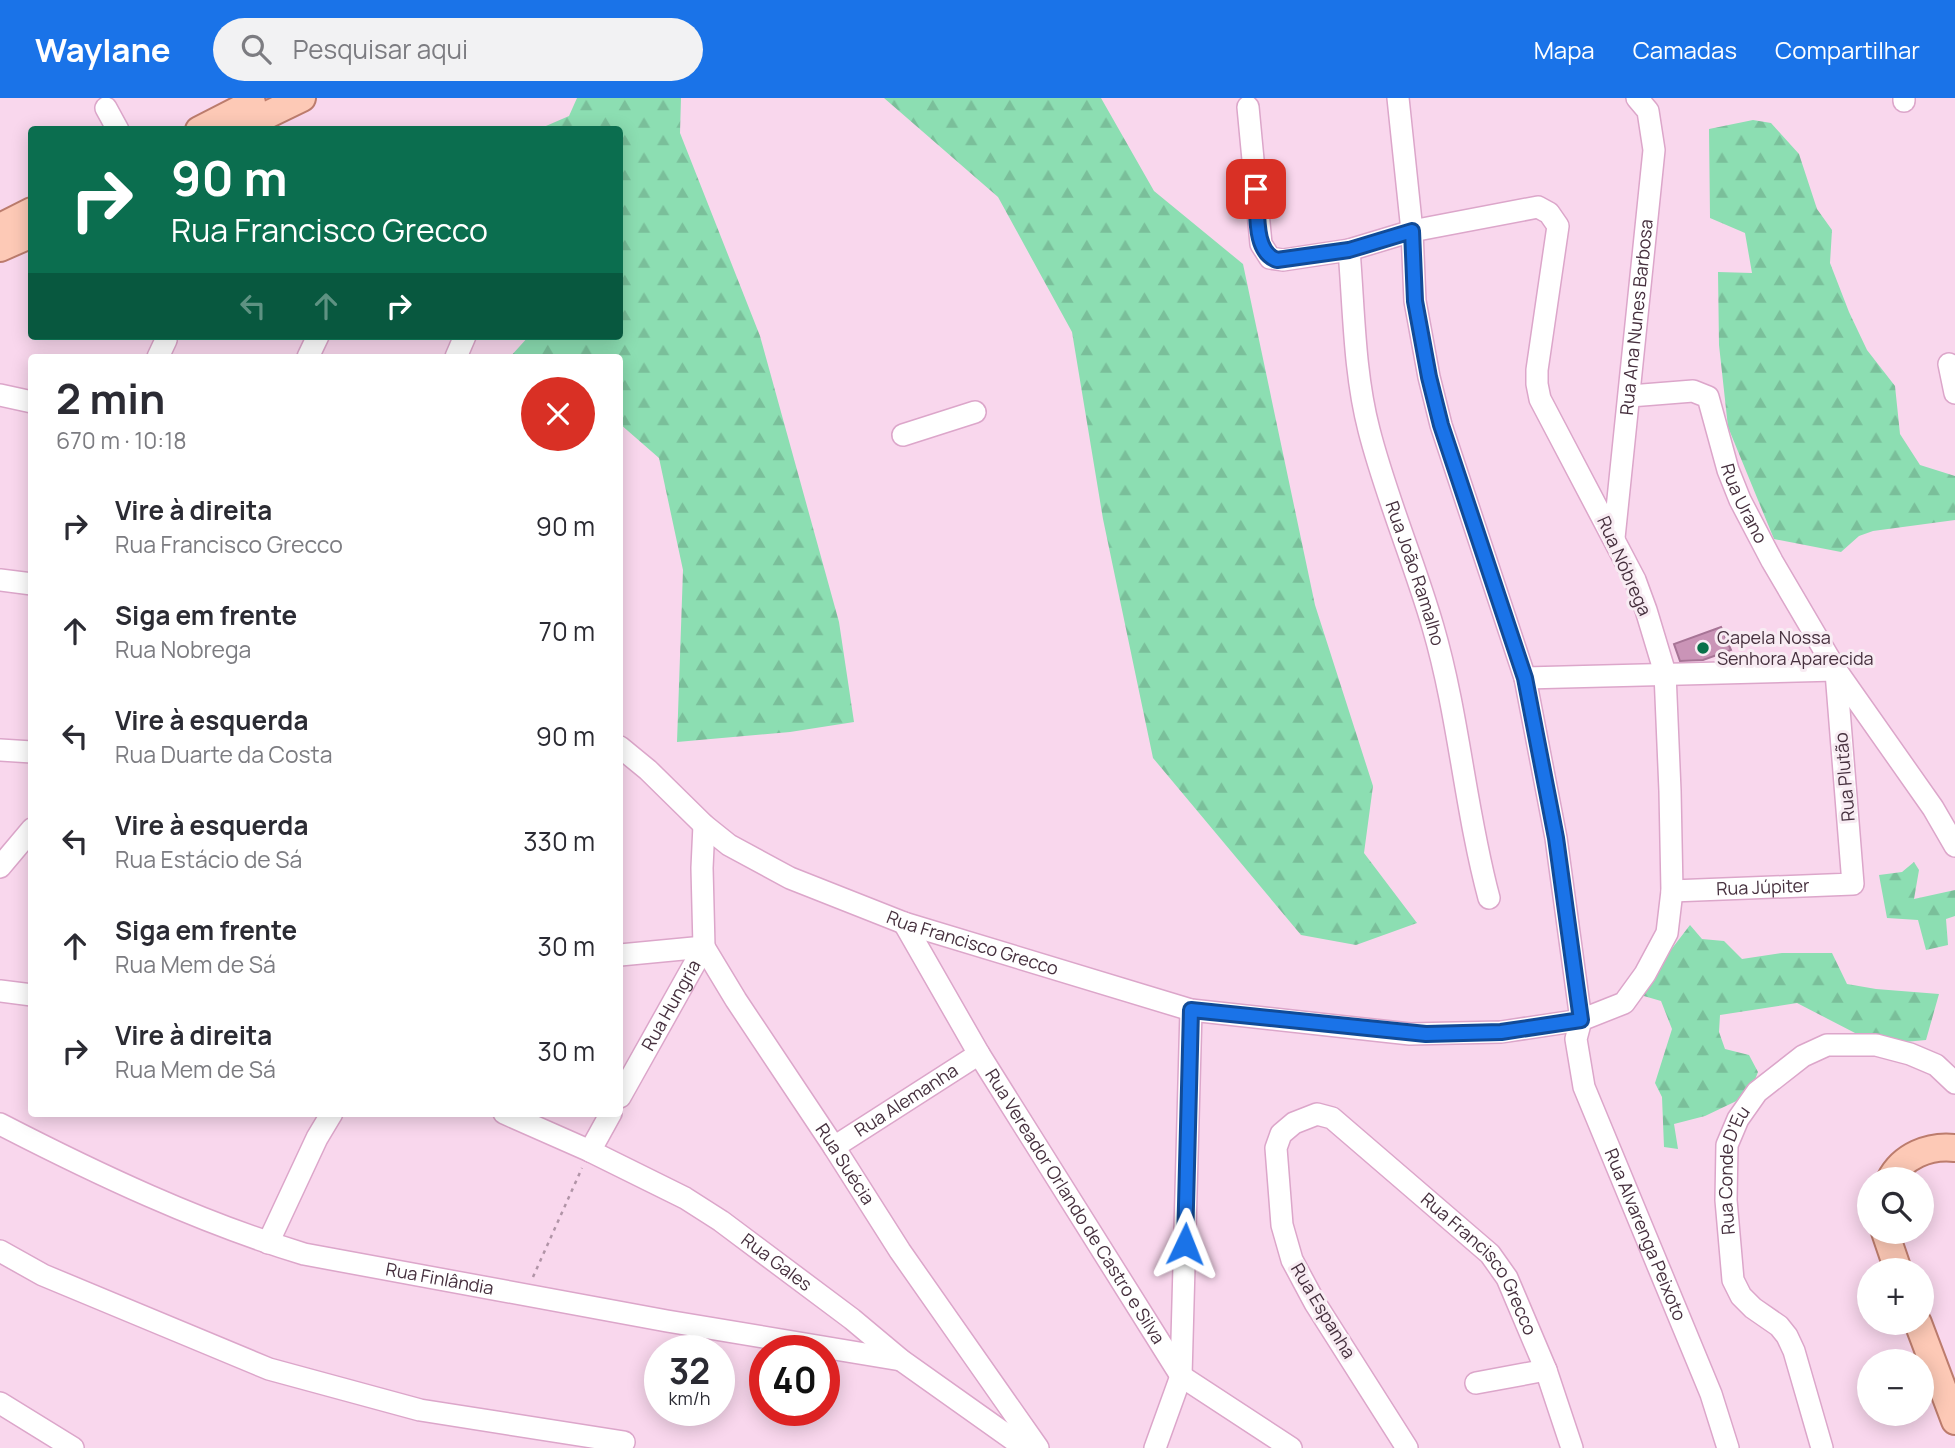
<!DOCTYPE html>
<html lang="pt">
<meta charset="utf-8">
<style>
:root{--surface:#fff;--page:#f2f2f3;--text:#2b2b33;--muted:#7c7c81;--accent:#1a73e8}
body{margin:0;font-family:Manrope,sans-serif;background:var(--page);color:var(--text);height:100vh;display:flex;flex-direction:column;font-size:26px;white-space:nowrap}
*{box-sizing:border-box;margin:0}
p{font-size:23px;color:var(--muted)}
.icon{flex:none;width:38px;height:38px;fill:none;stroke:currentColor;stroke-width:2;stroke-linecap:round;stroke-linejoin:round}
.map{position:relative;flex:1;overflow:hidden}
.details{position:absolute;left:28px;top:256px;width:595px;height:763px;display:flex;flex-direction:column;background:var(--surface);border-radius:7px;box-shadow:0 4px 18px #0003}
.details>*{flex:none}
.guide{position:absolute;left:28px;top:28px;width:595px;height:214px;border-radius:7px;box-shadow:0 4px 18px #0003;background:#0b6e4f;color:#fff;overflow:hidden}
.buttons{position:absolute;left:1857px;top:1069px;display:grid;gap:14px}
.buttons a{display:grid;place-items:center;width:77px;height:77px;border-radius:50%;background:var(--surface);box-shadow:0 4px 18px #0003;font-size:35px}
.speed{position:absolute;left:644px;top:1237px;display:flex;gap:14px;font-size:35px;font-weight:700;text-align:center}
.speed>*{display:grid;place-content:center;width:91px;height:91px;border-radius:50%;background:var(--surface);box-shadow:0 4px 18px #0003;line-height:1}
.speed small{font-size:18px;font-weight:400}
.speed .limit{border:10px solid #d22;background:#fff;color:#111}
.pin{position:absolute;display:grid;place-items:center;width:60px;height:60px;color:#fff;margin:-30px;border-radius:14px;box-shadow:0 4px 10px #0006}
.me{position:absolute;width:77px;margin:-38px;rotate:2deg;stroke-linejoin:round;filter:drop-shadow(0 0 5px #0008)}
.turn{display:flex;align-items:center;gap:24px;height:147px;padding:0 28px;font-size:32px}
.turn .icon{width:91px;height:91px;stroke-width:2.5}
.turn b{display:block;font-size:49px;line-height:60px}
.lanes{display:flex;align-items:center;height:66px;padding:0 28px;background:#0003;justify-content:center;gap:35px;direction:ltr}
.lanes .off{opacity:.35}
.round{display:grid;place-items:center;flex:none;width:74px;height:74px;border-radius:37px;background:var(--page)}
.overview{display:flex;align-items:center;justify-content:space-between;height:119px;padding:0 28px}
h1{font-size:42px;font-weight:700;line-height:52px}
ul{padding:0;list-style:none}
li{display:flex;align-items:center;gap:21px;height:105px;padding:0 28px}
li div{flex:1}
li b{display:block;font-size:26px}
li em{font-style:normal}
header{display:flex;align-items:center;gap:42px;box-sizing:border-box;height:98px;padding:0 35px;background:var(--accent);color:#fff}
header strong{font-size:33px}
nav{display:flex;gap:38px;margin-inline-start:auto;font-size:24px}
.search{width:490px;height:63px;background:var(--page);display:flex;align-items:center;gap:18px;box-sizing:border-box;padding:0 24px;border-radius:38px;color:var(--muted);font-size:26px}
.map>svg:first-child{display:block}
</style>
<header>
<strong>Waylane</strong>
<div class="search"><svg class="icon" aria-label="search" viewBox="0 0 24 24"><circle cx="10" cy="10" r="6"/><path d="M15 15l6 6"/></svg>Pesquisar aqui</div>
<nav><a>Mapa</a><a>Camadas</a><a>Compartilhar</a></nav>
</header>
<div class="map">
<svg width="1955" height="1350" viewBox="0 0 1955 1350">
<defs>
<pattern id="forest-firs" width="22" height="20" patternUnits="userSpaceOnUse" patternTransform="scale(1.75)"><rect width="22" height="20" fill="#8cdeb2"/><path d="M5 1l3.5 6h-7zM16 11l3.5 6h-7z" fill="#7abf9a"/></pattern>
</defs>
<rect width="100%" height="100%" fill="#f9d7ed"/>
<path fill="url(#forest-firs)" d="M577 0H681L680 35 760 238 839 524 854 624 790 634 677 644 683 472 659 360 620 326V259H510L529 238H620V32L539 31 569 18Z
M884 0H1101L1154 93 1243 166 1315 507 1373 688 1364 755 1417 825 1356 847 1301 837 1153 660 1103 421 1072 234 998 99Z
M1753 22 1771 25 1799 56 1817 111 1832 132 1830 165 1849 214 1867 252 1895 288 1900 336 1920 367 1955 378V422L1873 433 1859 438 1841 454 1774 441 1728 329 1719 247 1718 174 1752 175 1745 135 1710 120 1709 31Z
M1914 764 1919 772 1914 801 1955 792V818L1946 821 1948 847 1926 852 1918 822 1887 820 1879 777 1902 774Z
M1690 827 1702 841 1724 843 1742 861 1782 855H1832L1847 886 1876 891 1939 896 1926 942 1883 946 1857 936 1797 905 1720 917 1719 934 1725 951 1749 957 1758 974 1749 997 1705 1018 1674 1026 1678 1051 1664 1049 1662 999 1655 985 1672 931 1661 903 1637 896Z"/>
<path fill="#ca94b7" stroke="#a77496" stroke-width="2" d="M1721 529 1731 552 1703 562 1680 563 1674 546Z"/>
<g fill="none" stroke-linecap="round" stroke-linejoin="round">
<g stroke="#dca6ca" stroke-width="24">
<g id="minor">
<path id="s1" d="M1398 0 1412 133 1415 203 1429 279 1441 327 1525 580 1556 740 1581 922 1576 941 1584 989 1711 1296 1728 1350"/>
<path d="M1904 0V3"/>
<path d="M106 10 118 32"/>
<path id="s2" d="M1349 152C1354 212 1354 274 1369 332 1386 399 1414 463 1433 529 1459 618 1465 711 1489 800"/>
<path d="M158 259 166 242"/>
<path d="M308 259 318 238"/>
<path d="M456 259 465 238"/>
<path d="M1949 266 1955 295"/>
<path d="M0 297 32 304"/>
<path id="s3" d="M1630 298 1693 293 1708 299 1728 372 1740 402 1772 463 1836 572 1933 710 1955 748"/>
<path d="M903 337 975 314"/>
<path id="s4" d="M1614 440 1654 52 1648 13 1637 0"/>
<path d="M0 482 32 486"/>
<path d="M1525 580 1836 572"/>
<path id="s5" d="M620 649 648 672 704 727 729 747 790 780 904 825 1191 912 1410 936 1501 934 1581 922 1624 905 1645 876 1667 835 1672 793 1670 693 1665 575 1646 512 1635 482 1540 301 1537 286V272L1558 128 1549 115 1538 109 1412 133 1349 152 1283 162 1270 160 1261 146 1248 9"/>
<path d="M0 652 32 654"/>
<path d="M0 769 32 731"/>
<path id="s6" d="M1672 793 1853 786 1836 574"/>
<path id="s7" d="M904 825 979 956 1181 1278 1291 1350"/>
<path id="s8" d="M704 849 736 902 834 1049 900 1153 1038 1350"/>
<path d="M620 857 704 849"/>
<path d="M0 893 32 897"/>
<path id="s9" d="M620 999 704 849 702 770 704 727"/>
<path id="s10" d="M504 1015 590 1053 685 1100 721 1123 852 1221 901 1262 1025 1350"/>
<path id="s11" d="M0 1026C97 1076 199 1124 304 1156L667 1223 901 1262"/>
<path id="s12" d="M834 1049 979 956"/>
<path d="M590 1053 611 1015"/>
<path d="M268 1145 317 1040 332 1015"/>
<path d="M0 1153 43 1177 269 1271 420 1312 624 1344"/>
<path d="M1476 1285 1546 1272"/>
<path d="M0 1305 73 1350"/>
<path d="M1155 1350 1181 1278 1191 912"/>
<path id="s13" d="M1407 1350 1315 1205 1292 1162 1282 1127 1276 1050 1281 1036 1294 1025 1317 1016 1332 1020 1490 1156 1507 1180 1546 1272 1572 1350"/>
<path id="s14" d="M1822 1350 1794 1253 1787 1238 1779 1228 1753 1210 1741 1198 1733 1182 1726 1102 1727 1047 1738 1021 1757 994 1803 958 1827 947H1876L1910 956 1936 967 1955 985"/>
</g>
</g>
<g stroke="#bc7c6d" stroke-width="30">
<path id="major" d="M199 32 252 5
M236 32 302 0
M0 129 32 113
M0 150 32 136
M1890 1082C1902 1058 1929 1047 1955 1050
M1885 1134 1898 1172
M1918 1225 1955 1323"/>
</g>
<path stroke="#b194a7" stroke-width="2.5" stroke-dasharray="3.5 5" stroke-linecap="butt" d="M533 1179 582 1070"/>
<use href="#minor" stroke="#fff" stroke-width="21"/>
<use href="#major" stroke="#fdc9b6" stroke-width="26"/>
</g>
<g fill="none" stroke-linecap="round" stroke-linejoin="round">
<g stroke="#114b97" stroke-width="18">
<path id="route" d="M1185 1146 1191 912 1426 936 1501 934 1581 922 1556 740 1525 580 1441 327 1429 279 1415 203 1412 133 1349 152 1277 162C1253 154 1258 113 1256 91"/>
</g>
<use href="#route" stroke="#1a73e8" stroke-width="12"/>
</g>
<circle fill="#087149" stroke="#f8ecf3" stroke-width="2.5" cx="1703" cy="550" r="7"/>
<g text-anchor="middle" stroke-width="6" stroke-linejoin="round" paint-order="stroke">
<g font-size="18" fill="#46303e" stroke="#f8ecf3">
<text dy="6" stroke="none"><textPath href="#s4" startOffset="222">Rua Ana Nunes Barbosa</textPath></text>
<text dy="6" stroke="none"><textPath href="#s3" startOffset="192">Rua Urano</textPath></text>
<text transform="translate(1624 468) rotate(66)" y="6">Rua Nóbrega</text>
<text dy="6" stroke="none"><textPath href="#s2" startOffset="332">Rua João Ramalho</textPath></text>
<text transform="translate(1845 679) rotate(-95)" y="6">Rua Plutão</text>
<text dy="6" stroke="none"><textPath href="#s6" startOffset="91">Rua Júpiter</textPath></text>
<text dy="6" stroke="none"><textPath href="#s5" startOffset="410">Rua Francisco Grecco</textPath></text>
<text dy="6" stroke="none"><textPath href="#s9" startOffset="105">Rua Hungria</textPath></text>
<text dy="6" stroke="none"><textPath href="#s12" startOffset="86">Rua Alemanha</textPath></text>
<text dy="6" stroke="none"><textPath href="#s8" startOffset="259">Rua Suécia</textPath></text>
<text dy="6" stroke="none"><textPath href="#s14" startOffset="308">Rua Conde D'Eu</textPath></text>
<text dy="6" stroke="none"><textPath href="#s7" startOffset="331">Rua Vereador Orlando de Castro e Silva</textPath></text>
<text dy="6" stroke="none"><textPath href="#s1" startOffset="1172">Rua Alvarenga Peixoto</textPath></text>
<text dy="6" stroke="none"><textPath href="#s10" startOffset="312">Rua Gales</textPath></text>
<text dy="6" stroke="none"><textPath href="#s13" startOffset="616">Rua Francisco Grecco</textPath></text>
<text dy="6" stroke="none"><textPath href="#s11" startOffset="469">Rua Finlândia</textPath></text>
<text transform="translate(1323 1213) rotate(59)" y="6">Rua Espanha</text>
</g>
<g font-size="18" fill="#46303e" stroke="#f8ecf3" text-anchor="start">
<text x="1717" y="546">Capela Nossa<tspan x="1717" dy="21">Senhora Aparecida</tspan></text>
</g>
</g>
</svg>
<div class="buttons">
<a><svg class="icon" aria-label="search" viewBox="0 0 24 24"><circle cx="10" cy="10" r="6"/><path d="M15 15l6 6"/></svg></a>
<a>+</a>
<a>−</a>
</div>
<div class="speed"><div>32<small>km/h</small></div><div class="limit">40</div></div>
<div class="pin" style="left:1256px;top:91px;background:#d93025"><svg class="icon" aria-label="arrive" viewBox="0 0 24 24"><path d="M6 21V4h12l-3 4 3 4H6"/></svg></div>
<svg class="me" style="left:1185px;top:1146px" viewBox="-20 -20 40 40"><path d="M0-17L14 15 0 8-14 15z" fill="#1a73e8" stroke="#fff" stroke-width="4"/></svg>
<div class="guide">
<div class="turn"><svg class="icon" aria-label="right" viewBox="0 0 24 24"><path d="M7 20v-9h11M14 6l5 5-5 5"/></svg><div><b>90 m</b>Rua Francisco Grecco</div></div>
<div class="lanes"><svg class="icon off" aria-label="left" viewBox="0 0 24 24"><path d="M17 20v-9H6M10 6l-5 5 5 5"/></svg><svg class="icon off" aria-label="ahead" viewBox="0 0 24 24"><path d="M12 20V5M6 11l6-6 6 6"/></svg><svg class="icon" aria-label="right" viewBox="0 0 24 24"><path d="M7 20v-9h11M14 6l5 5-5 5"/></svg></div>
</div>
<section class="details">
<div class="overview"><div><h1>2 min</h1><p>670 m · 10:18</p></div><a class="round" style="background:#d93025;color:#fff"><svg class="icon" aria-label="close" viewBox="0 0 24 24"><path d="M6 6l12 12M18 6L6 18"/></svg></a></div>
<ul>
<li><svg class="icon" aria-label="right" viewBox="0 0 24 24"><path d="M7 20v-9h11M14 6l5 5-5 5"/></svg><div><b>Vire à direita</b><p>Rua Francisco Grecco</p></div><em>90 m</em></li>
<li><svg class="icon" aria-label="ahead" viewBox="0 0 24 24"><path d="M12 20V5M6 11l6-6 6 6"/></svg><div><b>Siga em frente</b><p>Rua Nobrega</p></div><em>70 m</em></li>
<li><svg class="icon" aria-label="left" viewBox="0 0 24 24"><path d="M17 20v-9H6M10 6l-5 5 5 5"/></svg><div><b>Vire à esquerda</b><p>Rua Duarte da Costa</p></div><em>90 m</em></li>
<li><svg class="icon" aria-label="left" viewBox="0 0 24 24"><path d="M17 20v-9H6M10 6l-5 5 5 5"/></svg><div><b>Vire à esquerda</b><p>Rua Estácio de Sá</p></div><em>330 m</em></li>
<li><svg class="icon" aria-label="ahead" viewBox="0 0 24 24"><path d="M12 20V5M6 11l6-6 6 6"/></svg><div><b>Siga em frente</b><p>Rua Mem de Sá</p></div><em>30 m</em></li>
<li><svg class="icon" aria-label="right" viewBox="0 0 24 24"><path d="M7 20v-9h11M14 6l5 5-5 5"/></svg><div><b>Vire à direita</b><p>Rua Mem de Sá</p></div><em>30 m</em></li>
</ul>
</section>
</div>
